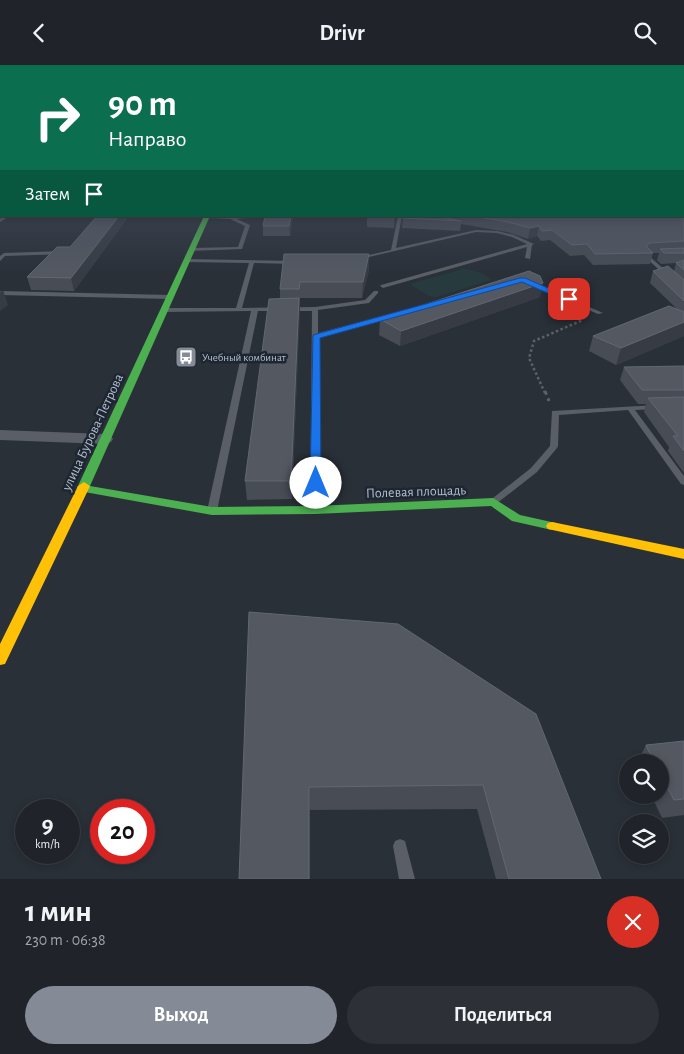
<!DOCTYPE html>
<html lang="ru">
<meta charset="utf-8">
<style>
:root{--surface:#20242a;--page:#2d3036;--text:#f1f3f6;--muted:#a2a4a8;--line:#3d4147;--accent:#848b96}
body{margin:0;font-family:"Alegreya Sans",sans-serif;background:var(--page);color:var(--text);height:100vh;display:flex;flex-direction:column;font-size:19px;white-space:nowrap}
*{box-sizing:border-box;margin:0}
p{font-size:16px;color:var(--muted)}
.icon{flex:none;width:28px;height:28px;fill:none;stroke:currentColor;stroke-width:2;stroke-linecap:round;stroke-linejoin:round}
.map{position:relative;height:814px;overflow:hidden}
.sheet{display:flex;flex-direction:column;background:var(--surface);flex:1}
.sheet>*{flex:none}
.banner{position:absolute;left:0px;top:0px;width:685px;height:152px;box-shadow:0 2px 8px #0003,0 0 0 1px var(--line);background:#0b6e4f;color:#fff;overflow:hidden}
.buttons{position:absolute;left:619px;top:689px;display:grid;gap:10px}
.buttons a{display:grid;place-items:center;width:50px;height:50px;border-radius:50%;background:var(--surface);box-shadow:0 2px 8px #0003,0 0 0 1px var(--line);font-size:25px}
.speed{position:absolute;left:15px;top:734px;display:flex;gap:10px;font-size:25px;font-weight:700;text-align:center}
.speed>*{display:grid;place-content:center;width:65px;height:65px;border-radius:50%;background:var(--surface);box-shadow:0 2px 8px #0003,0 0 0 1px var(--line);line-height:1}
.speed small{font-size:12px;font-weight:400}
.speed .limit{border:8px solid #d22;background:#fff;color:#111}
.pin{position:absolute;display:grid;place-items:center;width:42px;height:42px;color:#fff;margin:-21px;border-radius:10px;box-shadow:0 2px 8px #0006}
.me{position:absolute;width:55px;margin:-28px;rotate:0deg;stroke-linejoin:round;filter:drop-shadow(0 0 4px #0008)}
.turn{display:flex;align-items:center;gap:18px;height:105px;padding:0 25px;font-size:22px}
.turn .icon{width:65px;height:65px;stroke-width:2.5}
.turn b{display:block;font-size:35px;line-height:42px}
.then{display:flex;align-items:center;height:48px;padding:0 25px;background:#0003;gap:10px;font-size:19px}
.round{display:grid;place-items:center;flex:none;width:52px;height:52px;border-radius:26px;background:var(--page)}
.summary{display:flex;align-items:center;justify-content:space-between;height:85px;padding:0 25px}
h1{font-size:30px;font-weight:700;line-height:38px}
.action{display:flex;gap:10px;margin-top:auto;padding:10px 25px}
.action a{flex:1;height:58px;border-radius:30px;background:var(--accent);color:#fff;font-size:20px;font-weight:700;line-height:58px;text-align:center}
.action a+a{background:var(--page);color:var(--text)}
header{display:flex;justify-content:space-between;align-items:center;height:65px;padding:0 25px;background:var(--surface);font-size:22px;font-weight:700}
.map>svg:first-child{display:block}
</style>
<header><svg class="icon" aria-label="back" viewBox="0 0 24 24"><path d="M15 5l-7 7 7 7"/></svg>Drivr<svg class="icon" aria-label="search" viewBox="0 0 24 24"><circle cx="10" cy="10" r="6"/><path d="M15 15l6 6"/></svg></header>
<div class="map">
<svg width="684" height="814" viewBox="0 0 684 814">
<rect width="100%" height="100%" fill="#2a3038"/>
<path fill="#273a3e" d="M463 204C472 204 486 208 491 215L437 232 429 231 411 220 413 218Z"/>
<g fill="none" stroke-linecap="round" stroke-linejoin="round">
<path stroke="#5c6268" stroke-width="2.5" stroke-dasharray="2.5 2.5" stroke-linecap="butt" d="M545 328 529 293 534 276 583 255"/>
<path stroke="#5c6268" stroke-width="3" stroke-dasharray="4 4" stroke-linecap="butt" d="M545 326 549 336"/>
<path fill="#5a5e66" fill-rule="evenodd" d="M4 151H10L0 157V154Z
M205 151H263L237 154 250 160 242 184 189 186V184L191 183 238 182 245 161 230 154 207 153Z
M398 151H402L396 183 476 165 497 166 514 170 534 179 532 180 530 194 525 193 527 182 383 223 380 221 381 220 527 179 512 172 497 168 476 167 356 195V193L391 185Z
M63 186 65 187V189L5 191 0 196V191L4 188Z
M648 190 684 222V227L646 193V191Z
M185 194 297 196 298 197 295 199 254 198 242 243 315 242 365 235 374 226H378V228L369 238 318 245V268L405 245 408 247 318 272 320 445 318 447 315 448 310 445 312 246H258L217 446 212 449 207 446 251 246 164 247 161 245 164 243H236L249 198 187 197 185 196Z
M530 218H534L603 248 598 249 530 220Z
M0 226 170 230 173 232 170 234 0 230Z
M657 340H660L661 342 660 344 635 345 684 411V420L681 419 628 345 559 350 558 381 557 383 537 407 496 439H490L488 437 531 403 550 381 552 346Z
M400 774 405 776 415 814H399L393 781 395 776Z"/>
<path fill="#5a5e66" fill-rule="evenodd" d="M0 365 105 369 111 371 113 374 111 377 105 379 0 375Z"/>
<path fill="#4caf50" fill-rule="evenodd" d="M204 151H210L90 421 212 442 315 441 493 433 520 450 556 458 558 461 556 464 552 465 512 456 491 441 315 449 212 450 79 426 77 423Z"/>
<path fill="#ffc107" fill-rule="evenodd" d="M84 417 90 421 5 599 0 600V579L78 421Z
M552 457 684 484V494L548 464 546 461 548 458Z"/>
</g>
<path fill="#474c55" d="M684 94V271L616 300 589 286 593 271 676 243 650 218 653 206H674L676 198 661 199 657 195 659 188H653L650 199 593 200 584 190 570 191 550 175 541 176 537 171 528 174 507 167 461 159 460 166 402 163 403 151H684Z
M97 151H129L74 226 31 225 27 212 70 182Z
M293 151 290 171H263V161Z
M367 151H396L394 163 367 162Z
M369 189V205L362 233H300L292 434 247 435 245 416 280 234V224Z
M540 232 400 281 379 270 380 254Z
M684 301V408L668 386 669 382 644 347 646 339H638L620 315 624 302Z
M398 559 601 814H496L477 744 310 745V814H239Z
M684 676V750L662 753 651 730H660V698H637L646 680Z"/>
<path fill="#373c44" d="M1 133V145L0 146V134Z
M119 151H129L74 226 71 213Z
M291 151H293L290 171 289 161Z
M394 151H396L394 163Z
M539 161 537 171 528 174 530 163Z
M369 189V205L362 233 363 217Z
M543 218 540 232 400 281 401 266Z
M3 225 8 240 0 246V227Z
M299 233 300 248 292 434 291 416Z
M684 257V271L616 300 621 283Z
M309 722 310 745V814H309Z"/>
<path fill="#535861" stroke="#626872" d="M0 94H1V133L0 134Z
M684 94V176L650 178 646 181 653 188 595 189 587 179 572 180 552 165 542 166 539 161 530 163 508 157 473 151H684Z
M97 151H119L71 213 27 212 57 182H70Z
M265 151H291L289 161H263Z
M367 151H394V153L367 152Z
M403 151H437L461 156 402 153Z
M684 183V188H664L660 184Z
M284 189H369L363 217H300L299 224H280Z
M684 195V205L676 198Z
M668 201 684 215V236L653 206Z
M529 206 540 211 543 218 401 266 380 254Z
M299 233 291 416H245L269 234Z
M669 241 684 247V257L621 283 593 271Z
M684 301V325H642L624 302Z
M684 332V386L673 371H678L648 333Z
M249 547 398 559 536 649 601 814H509L483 720 309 722V814H239Z
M684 676V734L674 735 660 708V698H654L646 680Z"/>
<linearGradient id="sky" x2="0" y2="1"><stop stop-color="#171a1f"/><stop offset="0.45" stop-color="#444e5e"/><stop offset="1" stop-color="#444e5e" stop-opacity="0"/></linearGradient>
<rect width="684" height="208" fill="url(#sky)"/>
<path fill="#1a73e8" stroke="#114b97" d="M520 213H525L573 234 566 236 522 217 320 273 321 418 316 422 312 421 310 418 313 270Z"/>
<defs>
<g id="bus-square" transform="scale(1.125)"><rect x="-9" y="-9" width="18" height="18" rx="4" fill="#848b96" stroke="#1d2633"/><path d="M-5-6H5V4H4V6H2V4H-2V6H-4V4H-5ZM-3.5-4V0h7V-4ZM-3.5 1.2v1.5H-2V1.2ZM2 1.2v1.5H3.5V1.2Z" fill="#fff"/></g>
</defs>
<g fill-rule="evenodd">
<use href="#bus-square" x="186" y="292"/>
</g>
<g text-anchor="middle" stroke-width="5" stroke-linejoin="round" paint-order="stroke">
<g font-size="11" fill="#b4bcc9" stroke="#1d2633" text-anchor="start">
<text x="202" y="296">Учебный комбинат</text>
</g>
<g font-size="14" fill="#b4bcc9" stroke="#1d2633">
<text transform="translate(92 367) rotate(-65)" y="5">улица Бурова-Петрова</text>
<text transform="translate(416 426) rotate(-2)" y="5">Полевая площадь</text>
</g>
</g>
</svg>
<div class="buttons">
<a><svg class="icon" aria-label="search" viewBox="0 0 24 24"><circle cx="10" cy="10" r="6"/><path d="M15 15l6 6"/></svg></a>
<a><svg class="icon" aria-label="layers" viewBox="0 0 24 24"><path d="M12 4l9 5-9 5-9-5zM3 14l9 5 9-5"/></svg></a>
</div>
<div class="speed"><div>9<small>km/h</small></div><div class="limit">20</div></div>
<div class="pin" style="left:569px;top:234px;background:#d93025"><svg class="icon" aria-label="arrive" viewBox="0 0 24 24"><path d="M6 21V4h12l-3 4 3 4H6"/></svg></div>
<svg class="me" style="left:316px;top:418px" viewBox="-20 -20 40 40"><circle r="19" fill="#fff"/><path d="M0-13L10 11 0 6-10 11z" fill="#1a73e8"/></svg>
<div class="banner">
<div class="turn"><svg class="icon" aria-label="right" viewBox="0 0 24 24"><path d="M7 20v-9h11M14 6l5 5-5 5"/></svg><div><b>90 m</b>Направо</div></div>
<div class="then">Затем<svg class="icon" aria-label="arrive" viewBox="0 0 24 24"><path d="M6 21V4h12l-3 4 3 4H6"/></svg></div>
</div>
</div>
<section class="sheet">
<div class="summary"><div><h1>1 мин</h1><p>230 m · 06:38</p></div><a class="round" style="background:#d93025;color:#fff"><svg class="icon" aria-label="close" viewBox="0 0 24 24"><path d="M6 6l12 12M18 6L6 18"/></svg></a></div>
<div class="action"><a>Выход</a><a>Поделиться</a></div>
</section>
